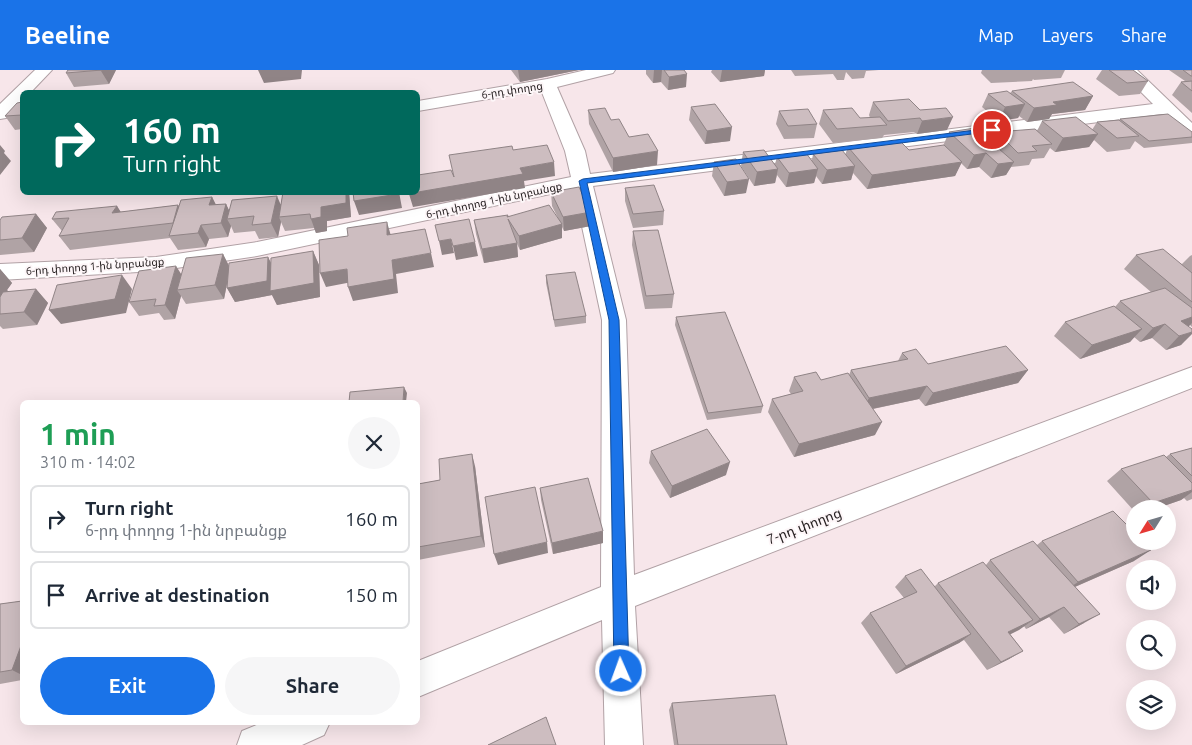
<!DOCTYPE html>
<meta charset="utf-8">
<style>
:root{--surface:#fff;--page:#f6f6f7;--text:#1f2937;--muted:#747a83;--line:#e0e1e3;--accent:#1a73e8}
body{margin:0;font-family:Ubuntu,"Noto Sans Armenian",sans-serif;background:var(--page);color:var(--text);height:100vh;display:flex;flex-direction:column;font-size:19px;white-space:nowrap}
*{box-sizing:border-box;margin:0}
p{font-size:16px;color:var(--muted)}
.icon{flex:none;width:28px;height:28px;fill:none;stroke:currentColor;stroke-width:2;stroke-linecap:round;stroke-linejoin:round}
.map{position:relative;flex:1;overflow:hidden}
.panel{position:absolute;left:20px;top:330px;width:400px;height:325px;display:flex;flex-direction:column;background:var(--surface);border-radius:8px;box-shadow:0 5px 20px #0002}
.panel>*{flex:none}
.hud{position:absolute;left:20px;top:20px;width:400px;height:105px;border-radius:8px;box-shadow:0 5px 20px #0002;background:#00695c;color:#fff;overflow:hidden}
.needle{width:32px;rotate:233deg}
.buttons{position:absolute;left:1126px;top:430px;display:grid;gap:10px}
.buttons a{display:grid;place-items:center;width:50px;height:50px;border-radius:50%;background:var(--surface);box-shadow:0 5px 20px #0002;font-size:25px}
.pin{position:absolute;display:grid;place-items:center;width:42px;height:42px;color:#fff;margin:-21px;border:2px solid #fff;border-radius:50%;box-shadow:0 1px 5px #0007}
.me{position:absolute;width:55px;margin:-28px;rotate:358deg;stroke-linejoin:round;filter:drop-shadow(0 0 4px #0008)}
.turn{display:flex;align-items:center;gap:18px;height:105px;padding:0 20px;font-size:22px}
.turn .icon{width:65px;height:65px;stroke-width:2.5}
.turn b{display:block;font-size:35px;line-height:42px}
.round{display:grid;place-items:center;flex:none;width:52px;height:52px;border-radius:26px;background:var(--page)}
.headline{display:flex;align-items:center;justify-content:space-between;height:85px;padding:0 20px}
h1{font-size:30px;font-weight:600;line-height:38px;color:#1e9e55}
.button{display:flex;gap:10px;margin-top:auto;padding:10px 20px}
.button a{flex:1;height:58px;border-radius:30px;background:var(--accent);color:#fff;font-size:20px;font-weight:600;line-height:58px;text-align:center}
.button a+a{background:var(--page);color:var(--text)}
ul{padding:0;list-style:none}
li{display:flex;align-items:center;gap:15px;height:68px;margin:0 10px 8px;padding:0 10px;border:2px solid var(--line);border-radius:8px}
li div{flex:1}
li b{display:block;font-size:19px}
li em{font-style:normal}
header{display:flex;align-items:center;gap:30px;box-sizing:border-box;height:70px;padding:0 25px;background:var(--accent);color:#fff}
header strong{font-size:24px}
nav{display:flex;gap:28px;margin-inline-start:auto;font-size:18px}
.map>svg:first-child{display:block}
</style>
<header>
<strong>Beeline</strong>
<nav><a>Map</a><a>Layers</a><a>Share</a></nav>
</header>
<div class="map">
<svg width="1192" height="675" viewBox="0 0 1192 675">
<rect width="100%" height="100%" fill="#f7e6ea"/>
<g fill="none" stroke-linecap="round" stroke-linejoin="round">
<g stroke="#b1a1a5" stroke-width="2">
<path id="minor" d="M35 0H52L31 22H22V31L6 48 0 49V34Z
M586 0H615L613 3 557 17 585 81 590 104 1153 34 1119 0H1137L1192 53V69L1185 67 1162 44 593 116 626 250 634 505 1192 297V318L635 536 643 675H605L602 550 418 627V591L601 517 602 250 574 119 257 186 156 201 0 210V194L156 187 257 172 571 107 565 81 541 20 418 41V31L547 9Z
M264 652H330L324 665 302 675H237L242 661Z"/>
</g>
<use href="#minor" fill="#fff" fill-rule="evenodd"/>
</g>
<path fill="#b0a3a5" d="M68 0H116L109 14 74 17 66 3Z
M511 0H579L520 12Z
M646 0H684L686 17 668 20 661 12 653 13 646 4Z
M712 0H765L764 6 720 12 711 2Z
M791 0H879L866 1 864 8 852 9 846 2 844 10H837L833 4 795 6Z
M982 0H1065L1061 8 1034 10 1033 9 1032 11 991 13 981 3Z
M1102 0H1133L1148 11 1140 24 1119 26 1096 9Z
M1169 0H1192V43L1172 25 1181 12 1185 11Z
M1012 21 1093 26 1085 40 1052 44 1049 49 1027 52 1019 46 1018 48 999 51 982 37 988 24 1010 23Z
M22 32V59L15 60 5 46Z
M873 32 920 40 947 60 917 64 914 62 884 65 882 68 833 73 819 54 823 40 860 48H870L869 45Z
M691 37 730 71 705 74 689 50Z
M588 40 611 50 629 67 657 95 613 102 589 54Z
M779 41 817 54 814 68 784 69 776 54Z
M1120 49 1192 62V73L1144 78 1135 71 1130 79 1107 82 1094 70 1089 77 1055 82 1050 78 1044 88 1032 89 1029 95 1011 97 1006 105 991 108 979 97 967 99 961 93 955 106 867 119 853 103 851 110 822 114 816 106 814 113 786 117 777 105 775 113 754 116 741 96 743 82 775 94 777 87 812 90 813 84 845 85 848 77 909 80 943 76 949 62 992 73 997 62 1037 61 1042 51 1092 60 1097 52 1120 50Z
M714 92 746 123 724 126 712 106Z
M625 118 664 141 663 155 633 158 625 131Z
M283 122H349L351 147 327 151V161L316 163 314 158 285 161 281 152 278 167 259 169 255 161 234 163 231 156 228 167 209 169 206 177 178 180 170 168 70 180 59 166 62 161 52 149 117 136 120 142 178 135 179 137 212 127 216 135 226 134 229 141 281 134Z
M551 122 591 142V156L564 161 562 157V168L520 180 517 174 518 187 484 193 476 164 474 150 508 145V146L558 148 552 136Z
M36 144 47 158 34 182 0 185V150Z
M633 161 674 224 672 238 645 239 632 175Z
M313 181 319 195 320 227 277 235 272 225 235 232 227 218 228 209 224 229 186 234 181 226 175 249 164 250 159 243 139 246 129 232 181 204 223 184 229 196 268 187 271 193Z
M1136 185 1182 194 1190 186 1192 185V257L1190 255 1188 256 1181 275 1166 280 1152 268 1140 272 1134 267 1130 272 1080 289 1054 266 1065 252 1115 237 1120 231 1151 222 1124 199Z
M0 199 12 213 7 220 8 222 36 219 48 233 37 255 3 259 0 256Z
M546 205 586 246V253L555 257 546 213Z
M676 247 763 336 761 343 707 350 675 255Z
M902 283 928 294 1028 300 1018 313 925 336 919 329 873 339 875 365 794 387 768 342 772 329 791 324 789 321 794 307 821 310 849 305 851 300 898 291Z
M1192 378V429L1187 431 1184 428 1181 430 1155 439H1135V442L1107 411 1121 399 1166 387 1170 384Z
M651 381 726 405 670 428 649 393Z
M475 396 485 477 418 490V414L440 410Z
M540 418 603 473 553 484 541 430Z
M1042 471 1134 491 1075 517 1084 553 1064 564 1049 547 1026 559 1024 556 1010 564 1023 581 1009 589 987 600 964 570 959 573 896 604 861 553 870 543 904 528 895 517 905 506 935 516 938 513 986 495 990 490 1037 475Z
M22 531V610L0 614V534Z
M672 633 787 675H674L669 640Z"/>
<path fill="#908486" d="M102 0H116L109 14 101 1Z
M258 0H302L301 9 264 13Z
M518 0H579L520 12Z
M654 0H662L661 12 653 13Z
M722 0H765L764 6 720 12Z
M687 4 686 17 668 20 669 7Z
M1093 26 1085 40 1052 44 1049 49 1027 52 1034 38 1053 32Z
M1025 34 1018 48 999 51 1005 37Z
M953 47 947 60 917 64 922 51Z
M732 57 730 71 705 74 707 61Z
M1098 64 1089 77 1055 82 1063 68Z
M0 75 5 81 4 83 11 91 0 105Z
M658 81 657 95 613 102V88Z
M986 83 979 97 967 99 974 85Z
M554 92 555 106 524 111 525 118 413 137 409 124 418 122 520 98Z
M962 92 955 106 867 119 872 105Z
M1014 92 1006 105 991 108 998 94Z
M855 96 851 110 822 114 827 100Z
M778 99 775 113 754 116 757 102Z
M818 99 814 113 786 117 789 103Z
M749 109 746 123 724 126 727 112Z
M346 122H349L351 147 327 151V161L316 163 311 149 321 137Z
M399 122 402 138 359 145 354 131Z
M277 126 283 140 279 147 281 152 278 167 271 153Z
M212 127 219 141 209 135Z
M226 134 233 148 227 149 231 156 228 167 221 153Z
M178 135 186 149 180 165 173 153Z
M117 136 126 150 112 143Z
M591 142V156L564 161 563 147Z
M36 144 47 158 34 182 22 168Z
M387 152 391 166 387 165Z
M562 154V168L520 180 519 166Z
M201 155 209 169 206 177 198 163Z
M451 169 454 183 442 185 439 171Z
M475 172 478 186 456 190 453 176Z
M517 173 518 187 484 193 482 179Z
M313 181 319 195 320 227 277 235 272 225 235 232 227 218 268 187 275 201Z
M431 183 434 197 396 204 398 223 353 231 348 217 392 190Z
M223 184 230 198 224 229 215 215Z
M176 196 185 210 177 220 181 226 175 249 165 235Z
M0 199 12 213 7 220 16 230 0 244Z
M347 199 352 212 326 217 320 203Z
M122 205 132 219 126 243 61 254 49 240Z
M36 219 48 233 37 255 24 242Z
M1192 247V253L1187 258 1181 251Z
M1165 254 1152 268 1140 272 1153 258Z
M1142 259 1130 272 1080 289 1092 275Z
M1192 262V264L1181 275 1166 280 1179 266Z
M1028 300 1018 313 925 336 933 323Z
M927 316 919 329 862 341 869 328Z
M404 317 407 323 406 332H403Z
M882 352 875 365 794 387 799 374Z
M472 384 475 396 485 477 481 466Z
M730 392 726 405 670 428 672 416Z
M1192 420V422L1181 430 1155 439H1145L1153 433Z
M603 461V473L553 484 552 473Z
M547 472 548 483 498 495 494 484Z
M1151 480 1134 491 1063 522 1078 512Z
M1064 537 1049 547 1026 559 1040 549Z
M1100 544 1084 553 1064 564 1079 554Z
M1033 550 1019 560 995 572 1008 562Z
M971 564 959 573 896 604 906 596Z
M22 573V605L12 600Z
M1023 581 1009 589 987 600 1001 592Z"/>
<path fill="#cdbdc0" stroke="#908486" d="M68 0H102L66 3Z
M664 0H684L687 4 669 7Z
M1109 0H1133L1148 11 1127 13Z
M1183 0H1192V6H1191Z
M1192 11V21L1181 12Z
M1073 12 1093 26 1053 32 1057 35 1034 38 1012 21Z
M1007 21 1025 34 1005 37 988 24Z
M909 29 920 40 946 38 953 47 922 51 920 48 888 51 873 32Z
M22 32V45L5 46 17 33Z
M715 34 732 57 707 61 691 37Z
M605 38 611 50 619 49 629 67 648 64 658 81 613 88 588 40Z
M852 38 860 48 880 47 887 55 837 59 823 40Z
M808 39 817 54 788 56 779 41Z
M1168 44 1192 62V67L1149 71 1120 49Z
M1076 47 1098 64 1063 68 1042 51Z
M1119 50 1139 66 1117 68 1097 52Z
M975 58 1014 92 998 94 986 83 974 85 949 62Z
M1035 59 1052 74 1032 76 1037 81 1018 83 997 62Z
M901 72 909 80 944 75 962 92 872 105 848 77Z
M547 75 554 92 520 98 523 104 418 122V105L451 100 454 107 449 85 512 76 513 80Z
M764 80 778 99 757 102 743 82Z
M842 80 855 96 827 100 813 84Z
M806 83 818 99 789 103 777 87Z
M736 89 749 109 727 112 714 92Z
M654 115 664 141 633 144 625 118Z
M579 117 591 142 563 147 551 122Z
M283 122H346V133L321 137V147L311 149 310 144 279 147Z
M353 122H398V124L354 131Z
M277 126 271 153 252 155 254 146 227 149 232 130Z
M212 127 209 135 226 134 221 153 201 155 198 163 169 166 181 130Z
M178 135 173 153 59 166 69 148 52 149 56 142 117 136 112 143Z
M549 135 562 154 519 166 508 149 517 173 482 179 474 150 508 145 507 147Z
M36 144 22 168 0 170V150L2 147Z
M469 149 475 172 453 176 451 169 439 171 435 155Z
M387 152V165L425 159 431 183 392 190 394 209 348 217 347 199 320 203 319 170 348 166 347 158Z
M658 160 674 224 646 226 633 161Z
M1163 179 1192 203V232L1136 185Z
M313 181 314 213 270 221 271 188Z
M223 184 215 215 177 220 186 188Z
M268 187 267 211 227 218 229 193Z
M176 196 165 235 154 236 156 229 129 232 139 201Z
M575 202 586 246 554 250 546 205Z
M122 205 115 229 49 240 57 215Z
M1165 218 1192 238V247L1181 251 1192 259V262L1179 266 1165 254 1153 258 1120 231Z
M36 219 24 242 0 244V227L3 222Z
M1114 236 1142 259 1092 275 1065 252Z
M725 242 763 336 708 343 676 247Z
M1006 276 1028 300 933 323 927 316 869 328 851 300 908 289 902 283 916 279 928 294Z
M816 302 821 310 848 303 882 352 799 374 772 329 803 321 794 307Z
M404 317 403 332H349L350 322Z
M707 359 730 392 672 416 651 381Z
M1192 378V406L1170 384Z
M472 384 481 466 418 477V414L440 410 439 389Z
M1164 385 1192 413V420L1153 433 1121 399Z
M588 408 603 461 552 473 540 418Z
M535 417 547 472 494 484 485 427Z
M1113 441 1135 463V471H1143L1151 480 1078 512 1042 471Z
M1033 471 1100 544 1079 554 1064 537 1040 549 990 490Z
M983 492 1033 550 1008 562 1023 581 1001 592 938 513Z
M921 499 971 564 906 596 870 543 917 522 905 506Z
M22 531V573L12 600 0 602V534Z
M775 625 787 675H678L672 633Z
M546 647 556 675H488Z"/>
<path fill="#1a73e8" stroke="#114b97" d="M992 58 996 60 995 61 587 113 619 250 629 601 626 606 621 609 616 606 614 601 609 250 579 111 583 109Z"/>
<g text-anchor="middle" stroke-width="4" stroke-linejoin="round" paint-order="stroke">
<g font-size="11" fill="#251f20" stroke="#fdf6f8">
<text transform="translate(512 20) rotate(-9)" y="4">6-րդ փողոց</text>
<text transform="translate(494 130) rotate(-12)" y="4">6-րդ փողոց 1-ին նրբանցք</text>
<text transform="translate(95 196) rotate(-4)" y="4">6-րդ փողոց 1-ին նրբանցք</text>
</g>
<g font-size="14" fill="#251f20" stroke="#fdf6f8">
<text transform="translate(804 456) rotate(-21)" y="5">7-րդ փողոց</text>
</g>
</g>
</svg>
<div class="buttons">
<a><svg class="needle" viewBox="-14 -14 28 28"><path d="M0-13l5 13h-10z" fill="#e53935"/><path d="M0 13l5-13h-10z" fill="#747a83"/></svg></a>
<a><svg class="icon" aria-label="sound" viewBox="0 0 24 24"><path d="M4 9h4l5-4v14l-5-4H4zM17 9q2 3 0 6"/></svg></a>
<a><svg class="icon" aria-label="search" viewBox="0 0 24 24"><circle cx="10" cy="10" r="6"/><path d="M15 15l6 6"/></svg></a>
<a><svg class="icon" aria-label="layers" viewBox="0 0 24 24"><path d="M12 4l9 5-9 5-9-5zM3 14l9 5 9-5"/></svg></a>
</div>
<div class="pin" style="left:992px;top:60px;background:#d93025"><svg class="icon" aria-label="arrive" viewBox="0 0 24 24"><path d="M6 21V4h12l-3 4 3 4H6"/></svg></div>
<svg class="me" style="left:621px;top:601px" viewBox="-20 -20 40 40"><circle r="17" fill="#1a73e8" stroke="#fff" stroke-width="3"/><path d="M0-11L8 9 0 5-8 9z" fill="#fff"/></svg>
<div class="hud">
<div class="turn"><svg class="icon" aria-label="right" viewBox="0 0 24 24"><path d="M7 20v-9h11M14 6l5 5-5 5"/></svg><div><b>160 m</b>Turn right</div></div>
</div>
<section class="panel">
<div class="headline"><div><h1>1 min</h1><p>310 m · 14:02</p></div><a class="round"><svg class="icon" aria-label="close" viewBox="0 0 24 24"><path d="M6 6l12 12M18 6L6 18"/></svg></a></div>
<ul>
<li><svg class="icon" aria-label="right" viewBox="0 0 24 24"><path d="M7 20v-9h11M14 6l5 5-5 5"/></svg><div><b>Turn right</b><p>6-րդ փողոց 1-ին նրբանցք</p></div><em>160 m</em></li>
<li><svg class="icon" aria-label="arrive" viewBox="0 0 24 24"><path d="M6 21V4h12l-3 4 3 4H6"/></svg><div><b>Arrive at destination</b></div><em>150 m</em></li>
</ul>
<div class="button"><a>Exit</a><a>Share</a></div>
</section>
</div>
